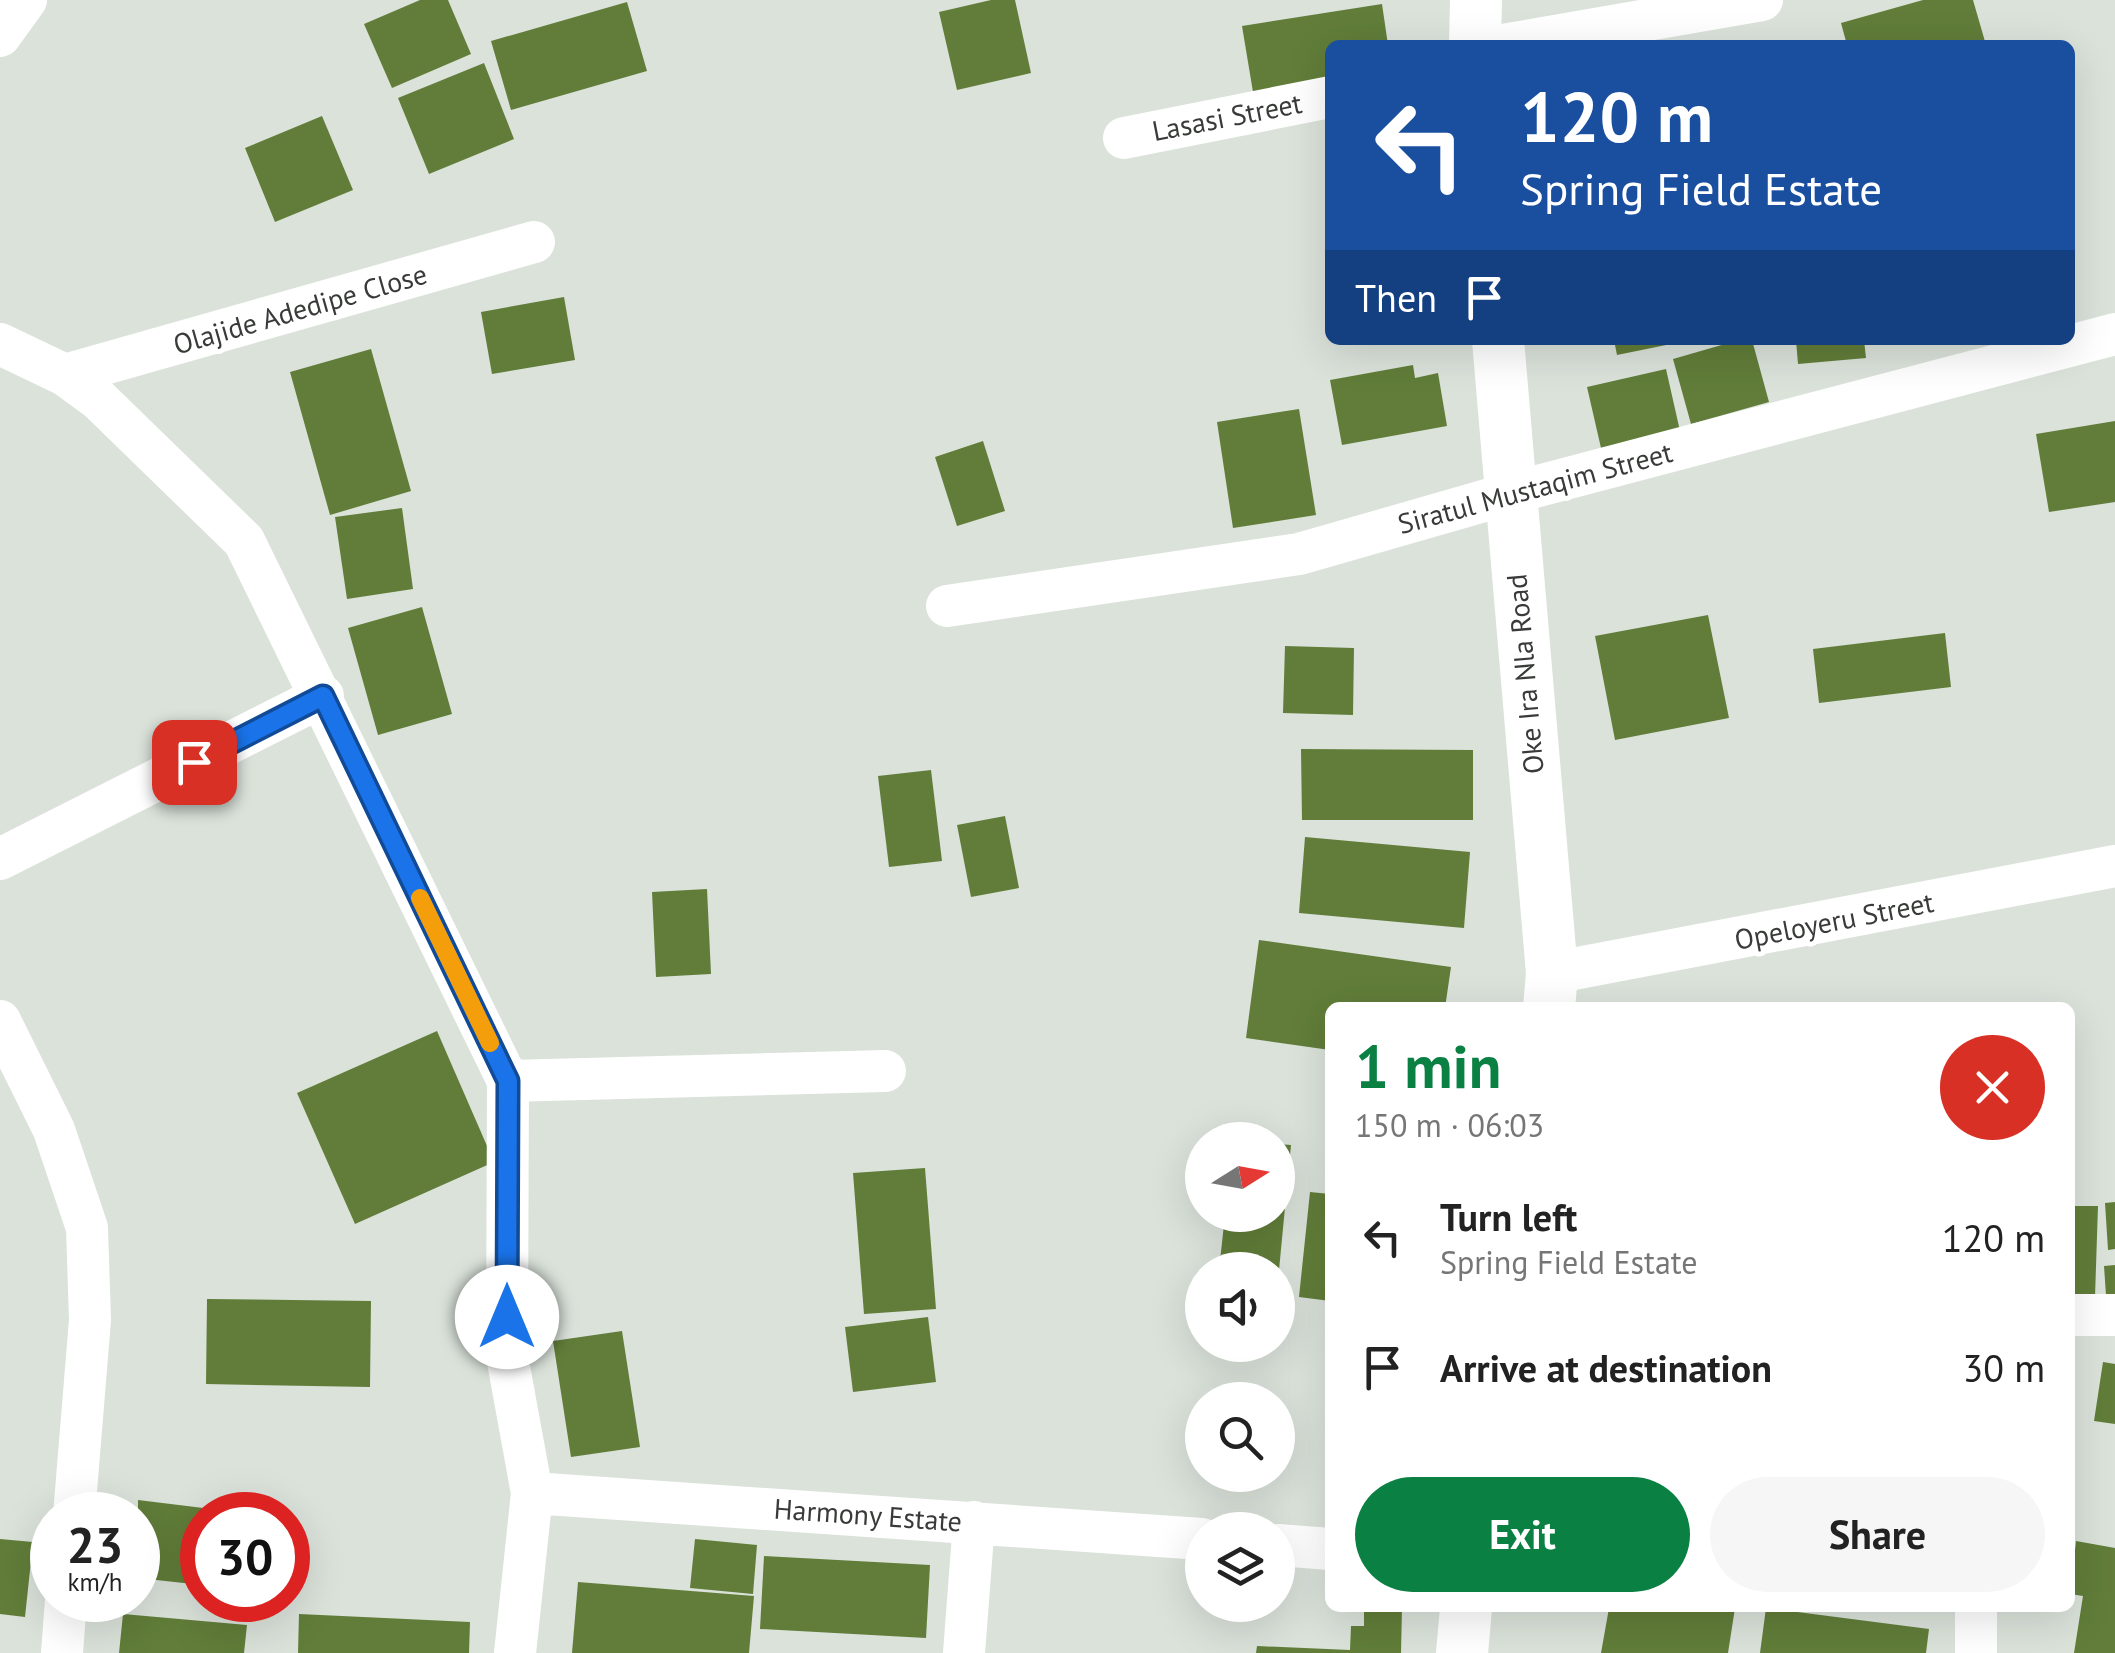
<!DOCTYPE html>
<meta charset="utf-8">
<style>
:root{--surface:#fff;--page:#f6f6f6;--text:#222;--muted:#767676;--accent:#0b8043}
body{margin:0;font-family:"PT Sans",sans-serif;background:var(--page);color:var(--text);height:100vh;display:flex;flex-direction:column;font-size:38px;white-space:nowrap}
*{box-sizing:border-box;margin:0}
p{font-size:32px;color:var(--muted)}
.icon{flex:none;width:55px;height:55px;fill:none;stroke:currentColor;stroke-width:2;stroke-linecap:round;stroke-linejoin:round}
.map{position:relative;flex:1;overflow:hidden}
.drawer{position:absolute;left:1325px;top:1002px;width:750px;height:610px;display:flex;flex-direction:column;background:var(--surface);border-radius:15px;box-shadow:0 10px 40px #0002}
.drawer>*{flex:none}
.top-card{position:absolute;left:1325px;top:40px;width:750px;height:305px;border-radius:15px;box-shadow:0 10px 40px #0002;background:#1a4fa0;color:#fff;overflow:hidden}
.needle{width:65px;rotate:79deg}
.tools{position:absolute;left:1185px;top:1122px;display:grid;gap:20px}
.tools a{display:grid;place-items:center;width:110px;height:110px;border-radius:50%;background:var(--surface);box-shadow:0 10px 40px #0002;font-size:50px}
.speed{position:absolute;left:30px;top:1492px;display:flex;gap:20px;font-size:50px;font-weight:700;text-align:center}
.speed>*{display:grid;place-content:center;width:130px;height:130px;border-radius:50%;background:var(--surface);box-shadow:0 10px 40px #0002;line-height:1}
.speed small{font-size:25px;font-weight:400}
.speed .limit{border:15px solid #d22;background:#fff;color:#111}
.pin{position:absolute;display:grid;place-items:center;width:85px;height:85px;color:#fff;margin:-42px;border-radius:20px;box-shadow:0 5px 15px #0006}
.me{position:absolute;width:110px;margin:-55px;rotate:0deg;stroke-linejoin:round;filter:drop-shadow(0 0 8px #0008)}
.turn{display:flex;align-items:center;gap:35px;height:210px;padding:0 30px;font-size:45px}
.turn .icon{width:130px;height:130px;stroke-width:2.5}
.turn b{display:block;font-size:70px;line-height:85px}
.then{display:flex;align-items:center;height:95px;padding:0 30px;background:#0003;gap:20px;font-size:38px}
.round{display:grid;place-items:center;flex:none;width:105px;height:105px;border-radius:52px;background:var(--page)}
.head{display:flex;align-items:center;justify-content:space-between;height:170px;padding:0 30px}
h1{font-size:60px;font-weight:700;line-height:75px;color:var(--accent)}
.action{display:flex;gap:20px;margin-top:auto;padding:20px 30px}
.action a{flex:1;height:115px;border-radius:60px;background:var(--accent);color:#fff;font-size:40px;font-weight:700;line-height:115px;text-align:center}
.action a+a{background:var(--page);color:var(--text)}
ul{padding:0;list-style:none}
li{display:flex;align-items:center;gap:30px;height:130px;padding:0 30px}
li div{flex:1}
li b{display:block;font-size:38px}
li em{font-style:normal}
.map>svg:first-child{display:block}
</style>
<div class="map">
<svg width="2115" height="1653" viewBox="0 0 2115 1653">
<rect width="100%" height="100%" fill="#dae2da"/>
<path fill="#617d39" d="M420 0H448L471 54 392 88 364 24Z
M991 0H1015L1031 73 957 90 939 12Z
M1923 0H1973L1986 45H1847L1841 23Z
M627 2 647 71 511 110 491 41Z
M1382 4 1388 45H1330V80L1253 92 1242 26Z
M484 63 514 139 429 174 398 98Z
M322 116 353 190 275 222 245 148Z
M564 297 575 360 492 374 481 312Z
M1614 340H1681V342L1617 355Z
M1739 340H1752L1769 402 1691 424 1673 359Z
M1796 340H1864L1866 358 1798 364Z
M371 349 411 491 330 515 290 372Z
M1413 365 1415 378 1438 373 1447 426 1342 445 1330 380Z
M1666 369 1680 431 1601 448 1587 387Z
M1299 409 1316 515 1233 528 1217 422Z
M2115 421V502L2049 512 2036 434Z
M983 441 1005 511 957 526 935 457Z
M402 508 413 589 347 599 335 517Z
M422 607 452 714 378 735 348 628Z
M1708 615 1729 718 1615 740 1595 636Z
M1945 633 1951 687 1819 703 1813 649Z
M1285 646 1354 648 1353 715 1283 713Z
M1301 749 1473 750V820H1302Z
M931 770 942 861 889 867 878 776Z
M1005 816 1019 888 971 897 957 825Z
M1305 837 1470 852 1464 928 1299 913Z
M707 889 711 974 656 977 652 892Z
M1259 940 1451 967 1445 1008H1330V1050L1246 1038Z
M437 1031 494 1162 355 1224 297 1093Z
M1278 1144 1291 1145 1279 1270H1219L1225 1215H1278Z
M925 1168 936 1309 864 1314 853 1173Z
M1310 1192 1330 1194V1301L1299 1297Z
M2115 1202V1249L2108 1250 2105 1203Z
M2070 1206H2098L2095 1297H2070Z
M2115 1265V1295H2106L2104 1266Z
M207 1299 371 1301 370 1387 206 1384Z
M928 1317 936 1382 853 1392 845 1327Z
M622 1331 640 1447 571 1457 553 1341Z
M2103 1362 2115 1364V1424L2094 1421Z
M138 1500 244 1513 202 1515V1585L138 1578Z
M0 1539 33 1542 25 1617 0 1614Z
M695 1539 757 1545 753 1594 690 1588Z
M2076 1541 2115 1548V1653H2074L2083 1596 2070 1594Z
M764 1556 930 1565 926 1638 760 1629Z
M578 1582 754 1596 749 1653H572Z
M1364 1608H1402L1401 1653H1256L1257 1646 1350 1650 1351 1626H1364Z
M1609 1608H1735L1728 1653H1601Z
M1766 1608 1929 1629 1926 1653H1760Z
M123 1614 247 1625 244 1653H119Z
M299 1614 470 1622 469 1653H298Z"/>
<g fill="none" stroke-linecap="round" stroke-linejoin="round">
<path stroke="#fff" stroke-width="42" d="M0 36 26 0
M1503 45 1762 0
M1124 138 1330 97
M0 344 65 375 98 399 244 541 508 1081 507 1356 532 1493 515 1653
M65 375 534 242
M947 606 1299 554 1508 494 2115 334
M0 859 323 696
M1552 973 2115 866
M0 1021 54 1130 87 1228 90 1320 74 1515
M508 1081 885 1071
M2070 1315H2115
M532 1493 1202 1539
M1278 1545 1330 1549
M62 1653 66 1600
M964 1653 974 1522
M1976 1653V1608"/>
<path stroke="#fff" stroke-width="52" d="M1475 45 1476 0
M1498 340 1552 973 1549 1008
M1462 1653 1466 1608"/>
</g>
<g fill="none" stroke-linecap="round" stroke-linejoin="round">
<g stroke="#114b97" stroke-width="25">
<path id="route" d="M194 762 323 696 508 1081 507 1317"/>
</g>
<use href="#route" stroke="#1a73e8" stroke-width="18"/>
<path stroke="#f59e0b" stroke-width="18" d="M420 898 490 1043"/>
</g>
<g text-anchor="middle" stroke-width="10" stroke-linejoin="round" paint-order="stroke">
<g font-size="28" fill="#383b38" stroke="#fff">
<text transform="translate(1227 117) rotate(-11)" y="10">Lasasi Street</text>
<text transform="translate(300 309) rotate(-16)" y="10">Olajide Adedipe Close</text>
<text transform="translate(1535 488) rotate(-15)" y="10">Siratul Mustaqim Street</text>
<text transform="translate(1525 674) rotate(-95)" y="10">Oke Ira Nla Road</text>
<text transform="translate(1834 921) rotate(-11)" y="10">Opeloyeru Street</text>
<text transform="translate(868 1515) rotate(4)" y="10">Harmony Estate</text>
</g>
</g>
</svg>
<div class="tools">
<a><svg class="needle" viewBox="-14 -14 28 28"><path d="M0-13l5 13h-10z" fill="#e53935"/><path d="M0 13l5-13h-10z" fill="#767676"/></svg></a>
<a><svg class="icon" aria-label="sound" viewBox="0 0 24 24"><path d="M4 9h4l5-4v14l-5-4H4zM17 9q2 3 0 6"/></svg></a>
<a><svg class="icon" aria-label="search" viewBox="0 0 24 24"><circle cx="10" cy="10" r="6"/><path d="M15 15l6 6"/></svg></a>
<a><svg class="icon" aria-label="layers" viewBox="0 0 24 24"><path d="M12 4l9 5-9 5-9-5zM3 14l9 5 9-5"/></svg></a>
</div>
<div class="speed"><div>23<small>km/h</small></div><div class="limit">30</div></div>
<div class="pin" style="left:194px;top:762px;background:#d93025"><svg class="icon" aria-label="arrive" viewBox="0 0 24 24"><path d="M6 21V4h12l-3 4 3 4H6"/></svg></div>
<svg class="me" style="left:507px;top:1317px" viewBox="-20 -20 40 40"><circle r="19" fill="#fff"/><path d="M0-13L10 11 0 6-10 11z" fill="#1a73e8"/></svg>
<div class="top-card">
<div class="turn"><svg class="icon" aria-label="left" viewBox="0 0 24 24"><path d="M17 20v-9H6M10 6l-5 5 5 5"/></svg><div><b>120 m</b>Spring Field Estate</div></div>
<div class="then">Then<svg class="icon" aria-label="arrive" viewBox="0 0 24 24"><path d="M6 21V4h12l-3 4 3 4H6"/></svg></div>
</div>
<section class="drawer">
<div class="head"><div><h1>1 min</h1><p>150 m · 06:03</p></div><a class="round" style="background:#d93025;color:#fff"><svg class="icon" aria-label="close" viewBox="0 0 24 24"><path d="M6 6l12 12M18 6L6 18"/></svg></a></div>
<ul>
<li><svg class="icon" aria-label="left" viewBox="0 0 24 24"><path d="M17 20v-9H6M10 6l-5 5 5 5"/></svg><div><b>Turn left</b><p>Spring Field Estate</p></div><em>120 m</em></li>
<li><svg class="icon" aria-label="arrive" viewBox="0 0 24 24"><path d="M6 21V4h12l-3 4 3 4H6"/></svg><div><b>Arrive at destination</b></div><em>30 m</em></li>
</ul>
<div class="action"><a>Exit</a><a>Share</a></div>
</section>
</div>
